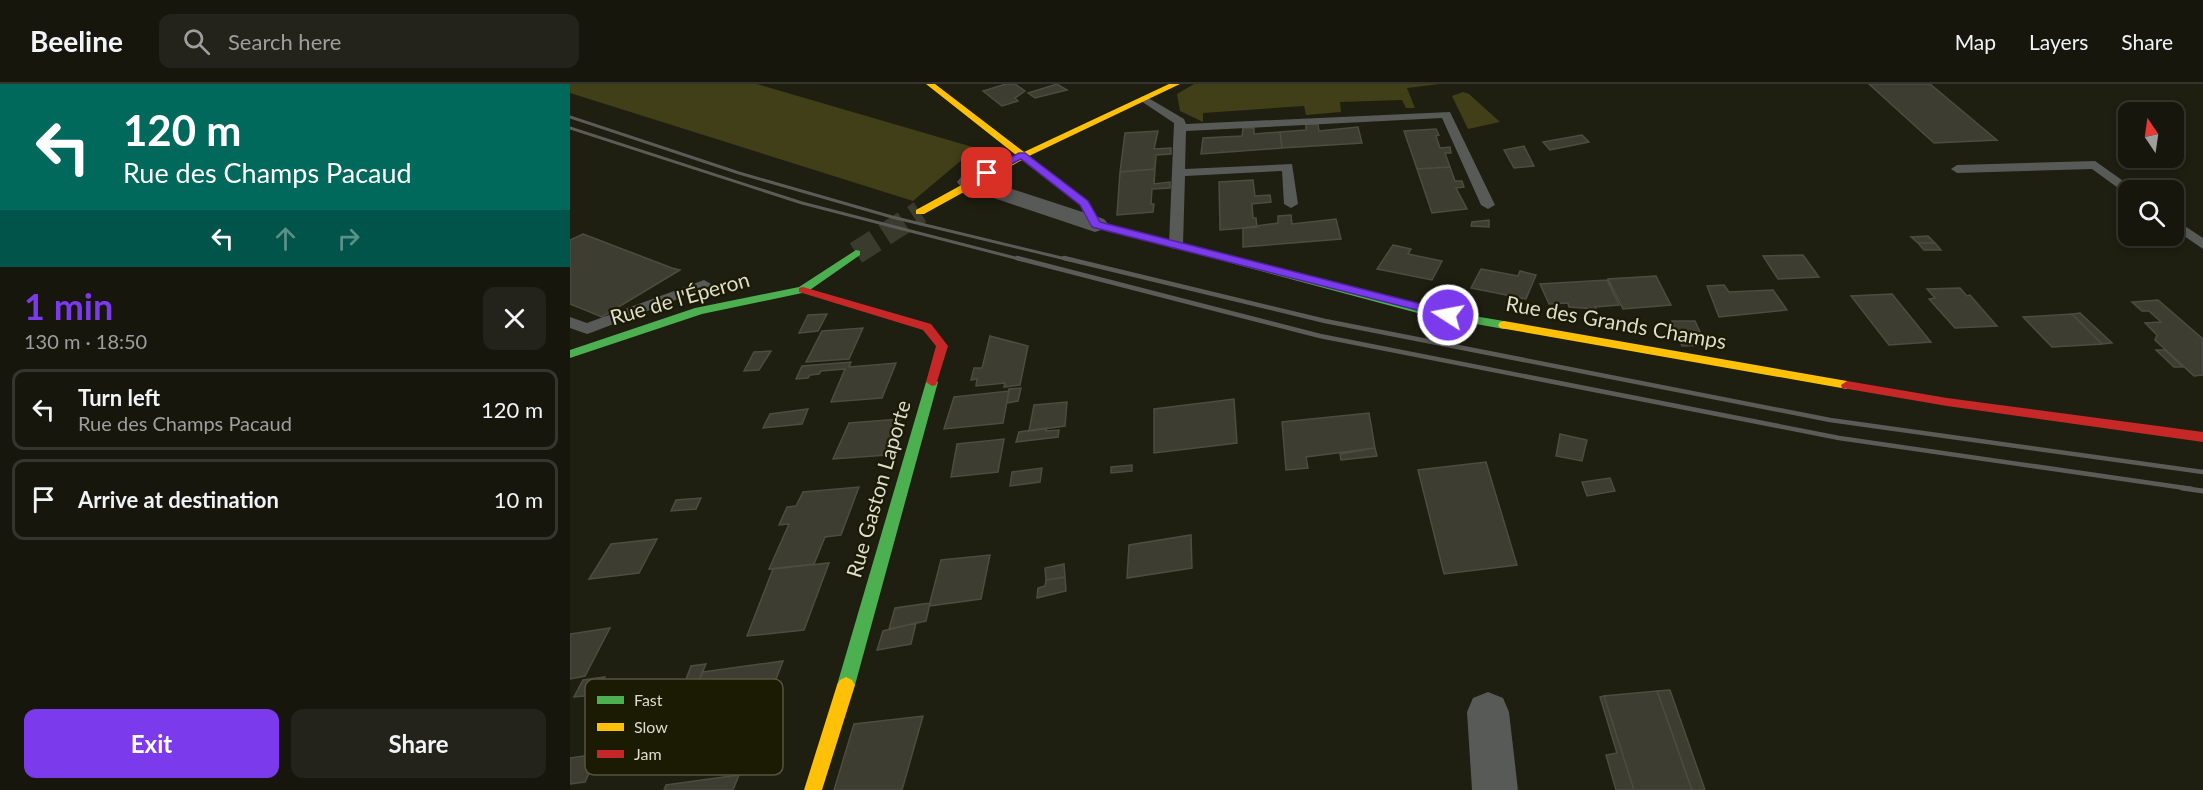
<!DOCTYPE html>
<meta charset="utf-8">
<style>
:root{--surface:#16160d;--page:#23231b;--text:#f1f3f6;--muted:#9e9f9d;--line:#35352e;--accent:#7c3aed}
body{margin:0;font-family:Lato,sans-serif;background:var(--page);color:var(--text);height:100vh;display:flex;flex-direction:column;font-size:22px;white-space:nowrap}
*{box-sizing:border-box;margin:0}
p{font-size:20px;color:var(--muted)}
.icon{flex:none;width:33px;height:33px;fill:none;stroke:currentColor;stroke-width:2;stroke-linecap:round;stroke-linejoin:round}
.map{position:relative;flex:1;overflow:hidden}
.drawer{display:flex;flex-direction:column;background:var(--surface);width:570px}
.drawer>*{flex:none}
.hud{background:#00695c;color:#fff;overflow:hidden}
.needle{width:39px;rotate:347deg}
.tools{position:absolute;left:1548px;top:18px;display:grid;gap:12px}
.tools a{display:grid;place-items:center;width:66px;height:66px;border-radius:12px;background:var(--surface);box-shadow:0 3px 9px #0003,0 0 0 2px var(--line);font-size:30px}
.pin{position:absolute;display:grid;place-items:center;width:51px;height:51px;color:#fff;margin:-26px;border-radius:12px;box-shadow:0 3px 9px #0006}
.me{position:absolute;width:66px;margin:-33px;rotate:281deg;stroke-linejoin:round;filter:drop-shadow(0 0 4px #0008)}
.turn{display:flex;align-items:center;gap:21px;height:126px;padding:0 24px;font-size:27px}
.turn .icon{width:78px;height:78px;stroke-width:2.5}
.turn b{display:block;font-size:42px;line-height:51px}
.lanes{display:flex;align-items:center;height:57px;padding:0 24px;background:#0003;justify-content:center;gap:30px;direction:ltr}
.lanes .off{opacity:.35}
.round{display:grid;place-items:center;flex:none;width:63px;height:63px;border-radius:12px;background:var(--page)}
.headline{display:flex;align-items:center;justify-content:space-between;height:102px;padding:0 24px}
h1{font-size:36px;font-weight:700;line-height:45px;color:var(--accent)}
.button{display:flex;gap:12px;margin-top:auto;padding:12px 24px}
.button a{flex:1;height:69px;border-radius:12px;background:var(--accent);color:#fff;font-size:24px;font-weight:700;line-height:69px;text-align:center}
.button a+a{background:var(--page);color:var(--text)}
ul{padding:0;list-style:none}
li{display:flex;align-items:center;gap:18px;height:81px;margin:0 12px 9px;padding:0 12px;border:3px solid var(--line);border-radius:12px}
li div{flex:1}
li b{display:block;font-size:22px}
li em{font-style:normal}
header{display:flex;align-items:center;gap:36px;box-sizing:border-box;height:84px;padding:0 30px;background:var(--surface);border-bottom:2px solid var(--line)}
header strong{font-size:28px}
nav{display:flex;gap:33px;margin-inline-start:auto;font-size:21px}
.search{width:420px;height:54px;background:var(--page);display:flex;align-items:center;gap:15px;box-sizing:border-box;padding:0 21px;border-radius:12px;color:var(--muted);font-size:22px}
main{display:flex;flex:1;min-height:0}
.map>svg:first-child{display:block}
</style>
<header>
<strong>Beeline</strong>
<div class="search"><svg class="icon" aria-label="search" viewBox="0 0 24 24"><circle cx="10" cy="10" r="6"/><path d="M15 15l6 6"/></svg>Search here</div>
<nav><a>Map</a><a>Layers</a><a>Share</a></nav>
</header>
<main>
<section class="drawer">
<div class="hud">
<div class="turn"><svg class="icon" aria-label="left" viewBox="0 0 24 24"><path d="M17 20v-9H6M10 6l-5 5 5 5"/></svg><div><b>120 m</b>Rue des Champs Pacaud</div></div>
<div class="lanes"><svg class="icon" aria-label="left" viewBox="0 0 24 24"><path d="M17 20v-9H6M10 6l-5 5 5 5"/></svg><svg class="icon off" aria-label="ahead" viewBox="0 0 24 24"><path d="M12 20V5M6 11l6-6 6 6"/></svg><svg class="icon off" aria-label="right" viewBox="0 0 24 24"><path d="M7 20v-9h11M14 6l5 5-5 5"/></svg></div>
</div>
<div class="headline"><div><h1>1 min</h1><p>130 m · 18:50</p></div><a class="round"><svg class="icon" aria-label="close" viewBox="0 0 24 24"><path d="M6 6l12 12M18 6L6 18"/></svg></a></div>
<ul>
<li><svg class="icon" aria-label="left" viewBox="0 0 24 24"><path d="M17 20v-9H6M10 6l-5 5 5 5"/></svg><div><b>Turn left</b><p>Rue des Champs Pacaud</p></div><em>120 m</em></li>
<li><svg class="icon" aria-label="arrive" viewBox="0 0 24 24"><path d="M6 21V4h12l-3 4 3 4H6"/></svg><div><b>Arrive at destination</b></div><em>10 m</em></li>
</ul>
<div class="button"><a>Exit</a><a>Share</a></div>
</section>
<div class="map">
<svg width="1633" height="706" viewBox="0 0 1633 706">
<rect width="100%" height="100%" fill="#1e1e11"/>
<path fill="#403f17" d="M0 0H187L406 64 343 117 0 9Z
M624 0H870L837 4 845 24H836L832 16 770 18 771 28 736 31 734 22 633 29V38L610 27 607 10Z
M893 8 899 10 930 38 898 45 882 12Z"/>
<path fill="#3d3d31" stroke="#4c4c41" stroke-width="1.5" d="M445 0 455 7 445 14 448 17 432 22 413 7 436 0Z
M487 0 497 6 465 14 458 9Z
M1299 0H1360L1427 56 1364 59Z
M736 40H748L749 47 788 43 792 59 712 64 710 48 736 46Z
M673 44H684V50L710 48 712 64 631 70 633 54 672 52Z
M866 45 869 51 866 52 870 64 880 63 881 69H875L880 83 847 85 834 47Z
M588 47 584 65 601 64V70L586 71 585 85 550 88 555 49Z
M1012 51 1019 58 980 66 973 58Z
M954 62 964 82 944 84 934 66Z
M880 83 885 97H892L894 103 886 104 897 125 862 129 847 85Z
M585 85 584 100 600 98V104L582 105 581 120H584L583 128 547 131 550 88Z
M683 96 685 112 700 111 701 118 682 120 683 134H686L687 143 650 146 649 98Z
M721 131 722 140 766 135 771 155 673 163V144L708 139V132Z
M919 136V143L901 142 902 138Z
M13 150 102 184 110 186 32 233 0 220V156Z
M1358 152 1365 159H1348L1341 153Z
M1348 159H1365L1371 166H1354Z
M823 161 841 165 838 170 872 177 862 196 807 185Z
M1233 171 1249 193 1208 195 1193 172Z
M911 185 948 192 950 187 966 191 956 215 901 204Z
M1086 192 1101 221 1053 225 1038 195Z
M1037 196 1049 221 1025 223 1026 225 999 223 998 219 979 220 970 200Z
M1154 201 1159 208 1203 206 1217 226 1149 233 1137 202Z
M1390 204 1397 212 1400 211 1427 242 1385 244 1359 215 1365 214 1357 205Z
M1322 210 1361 258 1319 261 1281 212Z
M1588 216 1633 255V291L1624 292 1585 256 1587 251 1575 239 1591 238 1579 227H1572L1562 218Z
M1510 229 1542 259 1532 260 1502 230Z
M257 230 248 247 229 249 238 231Z
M1502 230 1532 260 1482 263 1453 233Z
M1102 237H1125L1136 261 1112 262Z
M293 244 279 275 236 278 252 247Z
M420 252 458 262 450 301 434 303 435 299 406 302 407 295 401 296 404 284H412Z
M1586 266H1595L1613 283H1604Z
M201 267 189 286 174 287 184 268Z
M281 278 279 283 326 279 312 314 261 318 275 285 251 287 249 290 240 291 238 294 226 295 232 282Z
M451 304 448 317 437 319 439 305Z
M439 307 433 339 374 345 384 313Z
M664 315 667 359 584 369V325Z
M497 318 495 342 459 347 464 321Z
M238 325 232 340 193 344 200 330Z
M799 329 805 364 736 373 738 384 716 386 712 338Z
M330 335 317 371 263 375 279 339Z
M477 344 476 347 489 346 488 353 446 358 449 348Z
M990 350 1017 356 1012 377 986 372Z
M434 355 428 388 381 393 387 360Z
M805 364 807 372 771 376 770 370Z
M916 378 947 481 874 490 848 386Z
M562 381V387L541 389V383Z
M472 384 470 398 440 402 442 388Z
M1040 394 1045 407 1017 412 1012 398Z
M289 403 271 451 255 453 244 480 199 485 219 440 209 441 217 423 226 422 233 408Z
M131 414 126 425 101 427 106 416Z
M621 451 622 484 557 494 559 461Z
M87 455 69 489 19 495 41 460Z
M420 471 411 515 359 522 371 476Z
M259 479 234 546 177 552 203 485Z
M494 480 495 493 476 496 475 484Z
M495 493 496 507 467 514 468 504 475 502 476 496Z
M360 519 356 537 319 545 325 524Z
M346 539 341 560 307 566 313 547Z
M40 544 15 592 0 595V550Z
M213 577 184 652 86 663 95 643 108 641 133 588Z
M136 580 129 596 115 598 121 582Z
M35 593 26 611 4 613 13 596Z
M1100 606 1135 706H1122L1087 607Z
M1087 607 1097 635 1122 706H1064L1034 612Z
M1034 612 1064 706H1046L1036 671 1047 669 1030 613Z
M353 632 332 706H264L284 640Z
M28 670 15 698 0 700V674Z
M169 691 163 706H94L96 701Z"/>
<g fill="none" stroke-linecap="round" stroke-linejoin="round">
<path stroke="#3a3b2d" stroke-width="23" stroke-dasharray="23 11" stroke-linecap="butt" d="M286 169 350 128"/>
<path fill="#585a58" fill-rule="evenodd" d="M575 12 614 35 616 40 880 28 925 121 918 125 911 121 872 34 616 47 615 85 722 80 728 120 721 124 714 120 712 87 615 92 613 161 606 165 601 164 599 161 604 39 571 17V13Z
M1525 77 1566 106 1555 109 1522 85 1387 89 1381 85 1387 81Z
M1604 135 1633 154V165L1604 145Z
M134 196 141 200 139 203 23 248 17 250 0 244V233L17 239Z"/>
<path fill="#585a58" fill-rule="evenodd" d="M399 91 534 135 538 140 534 145 525 148 516 145 391 103 387 98 391 93Z
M918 608 933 614 939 628 948 706H902L897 628 903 614Z"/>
<path fill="#4caf50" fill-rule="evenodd" d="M286 166 290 167V171L237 208 132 230 0 274V266L125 224 229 203Z
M643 168 855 224 934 237 940 241 934 245 855 231 639 173V169Z
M362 294 368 298 285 601 282 606 276 609 270 606 267 601 356 298Z"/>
<path fill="#ffc107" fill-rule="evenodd" d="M356 0H365L454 68 599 0H610L459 72 518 117 529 138 647 169 648 171 643 174 521 142 510 121 452 76 354 130H346V126L446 71Z
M934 237 1277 297 1283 301 1277 305 930 244 928 241 930 238Z
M276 593 282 596 285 601 252 706H234L267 601 270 596Z"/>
<path fill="#c62828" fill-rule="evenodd" d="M233 203 361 240 378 262 366 301 362 302 356 298 366 262 353 246 229 208V204Z
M1277 297 1377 314 1633 348V358L1377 322 1272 304 1271 301Z"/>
<path stroke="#5b5c58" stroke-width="3" d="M0 33 169 89 322 133 500 176
M0 44 232 119 453 176"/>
<path stroke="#5b5c58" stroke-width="4.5" d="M447 174 750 252 1269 354 1622 405
M494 174 755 237 1260 336 1633 388"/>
<path stroke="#5b5c58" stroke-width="5" d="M1612 404 1633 407"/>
</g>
<path fill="#7c3aed" stroke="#51269a" stroke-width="1.5" d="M449 69H455L518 117 530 138 882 228 884 231 878 234 522 143 510 121 451 75 420 91 412 89Z"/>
<g text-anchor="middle" stroke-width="4.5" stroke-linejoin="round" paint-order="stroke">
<g font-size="21" fill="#dcddce" stroke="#1b1a03">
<text transform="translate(110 215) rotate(-16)" y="7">Rue de l'Éperon</text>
<text transform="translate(1046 239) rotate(10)" y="7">Rue des Grands Champs</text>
<text transform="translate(309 405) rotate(-74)" y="7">Rue Gaston Laporte</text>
</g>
</g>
<rect x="15" y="595" width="198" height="96" rx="9" fill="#1b1a03" stroke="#555440" stroke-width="1.5"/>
<rect x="27" y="612" width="27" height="8" fill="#4caf50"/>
<rect x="27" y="639" width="27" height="8" fill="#ffc107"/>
<rect x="27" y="666" width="27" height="8" fill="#c62828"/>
<g font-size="16" fill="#dcddce">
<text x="64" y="622">Fast</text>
<text x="64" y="649">Slow</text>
<text x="64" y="676">Jam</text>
</g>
</svg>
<div class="tools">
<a><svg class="needle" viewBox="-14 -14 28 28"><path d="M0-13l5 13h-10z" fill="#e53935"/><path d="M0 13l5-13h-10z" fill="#9e9f9d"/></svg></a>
<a><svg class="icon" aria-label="search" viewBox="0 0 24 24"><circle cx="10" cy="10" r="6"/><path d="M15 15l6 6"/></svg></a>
</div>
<div class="pin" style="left:417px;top:89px;background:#d93025"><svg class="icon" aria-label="arrive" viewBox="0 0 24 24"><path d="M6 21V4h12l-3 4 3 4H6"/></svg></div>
<svg class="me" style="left:878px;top:231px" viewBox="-20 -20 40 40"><circle r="17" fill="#7c3aed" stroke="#fff" stroke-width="3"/><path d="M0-11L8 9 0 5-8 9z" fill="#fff"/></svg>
</div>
</main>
